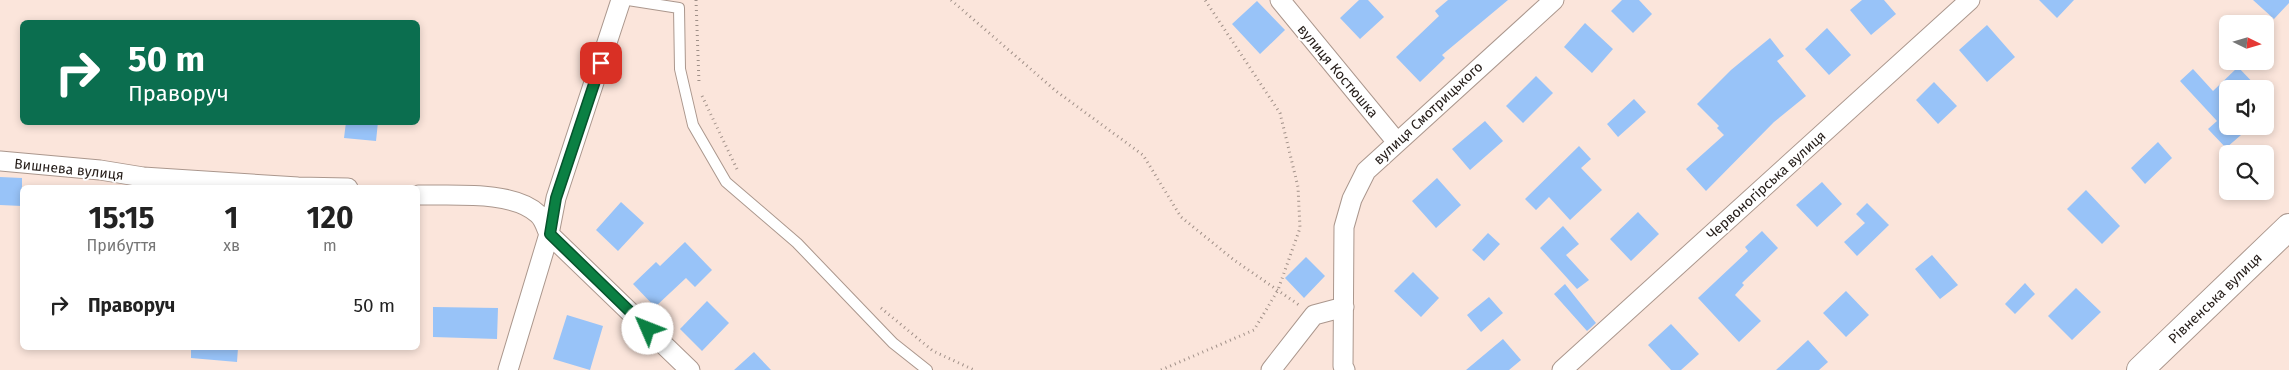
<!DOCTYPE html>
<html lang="uk">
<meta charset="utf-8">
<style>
:root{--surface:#fff;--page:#f2f2f2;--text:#222;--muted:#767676}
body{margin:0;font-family:"Fira Sans",sans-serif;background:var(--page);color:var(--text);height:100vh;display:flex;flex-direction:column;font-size:19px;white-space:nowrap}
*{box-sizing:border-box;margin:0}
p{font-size:16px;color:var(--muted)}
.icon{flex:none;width:28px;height:28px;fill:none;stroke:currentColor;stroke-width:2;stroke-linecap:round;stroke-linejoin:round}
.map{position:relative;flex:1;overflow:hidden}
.sheet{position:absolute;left:20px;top:185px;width:400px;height:165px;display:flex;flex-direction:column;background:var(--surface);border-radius:8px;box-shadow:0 2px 8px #0003}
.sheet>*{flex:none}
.banner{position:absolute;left:20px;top:20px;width:400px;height:105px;border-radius:8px;box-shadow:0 2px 8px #0003;background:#0b6e4f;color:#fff;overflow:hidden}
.needle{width:32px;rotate:95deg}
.controls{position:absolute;left:2219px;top:15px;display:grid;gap:10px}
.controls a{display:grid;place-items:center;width:55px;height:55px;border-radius:8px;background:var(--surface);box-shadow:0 2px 8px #0003;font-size:25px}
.pin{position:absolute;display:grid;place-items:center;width:42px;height:42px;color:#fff;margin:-21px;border-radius:10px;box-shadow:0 2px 8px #0006}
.me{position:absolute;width:55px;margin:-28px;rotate:314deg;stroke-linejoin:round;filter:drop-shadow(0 0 4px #0008)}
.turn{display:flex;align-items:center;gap:18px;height:105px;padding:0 25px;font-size:22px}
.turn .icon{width:65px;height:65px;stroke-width:2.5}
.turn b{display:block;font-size:35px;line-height:42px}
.eta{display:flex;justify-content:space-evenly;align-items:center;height:85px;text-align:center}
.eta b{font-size:30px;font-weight:700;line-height:35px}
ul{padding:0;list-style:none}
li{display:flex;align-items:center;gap:15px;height:70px;padding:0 25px}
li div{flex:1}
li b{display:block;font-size:19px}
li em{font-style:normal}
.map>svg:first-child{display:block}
</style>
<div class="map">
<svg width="2289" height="370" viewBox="0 0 2289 370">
<rect width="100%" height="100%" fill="#fbe5db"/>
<path fill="#98c3f8" d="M1359 0H1368L1384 17 1360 39 1340 18Z
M1448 0H1508L1442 55 1445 58 1420 82 1396 57 1439 16 1435 11Z
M1622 0H1639L1652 14 1633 33 1611 11Z
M1862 0H1884L1896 14 1871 35 1850 10Z
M2039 0H2074L2057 18Z
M2253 0H2289V3L2274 19Z
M1257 1 1285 30 1260 54 1232 24Z
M1585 23 1613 49 1592 73 1564 47Z
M1987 25 2015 57 1987 82 1959 50Z
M1827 28 1851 55 1829 75 1805 49Z
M1770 38 1784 56 1777 61 1806 96 1774 122 1706 191 1686 169 1724 135 1717 128 1719 126 1697 104 1731 70Z
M2238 67 2259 89H2228V126H2232L2241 135 2226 148 2208 129 2217 121 2180 81 2193 69 2213 91Z
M1536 76 1553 93 1523 123 1506 106Z
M1934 82 1957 106 1938 124 1916 100Z
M1634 99 1646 112 1618 137 1607 124Z
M1485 121 1503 141 1470 170 1452 149Z
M346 122H378L376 141 344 138Z
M2158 142 2172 158 2145 184 2131 168Z
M1579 146 1591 159 1581 168 1602 190 1570 220 1549 197 1536 210 1525 199Z
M0 177 22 178V206L0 205Z
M1437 178 1461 205 1436 228 1412 201Z
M1822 182 1842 204 1817 227 1796 205Z
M2086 190 2120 226 2102 244 2067 209Z
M621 202 644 223 618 251 596 230Z
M1867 203 1889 225 1857 256 1844 242 1865 223 1856 214Z
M1638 212 1659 234 1631 261 1610 239Z
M1563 226 1579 244 1566 255 1589 280 1577 289 1540 248Z
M1762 231 1778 248 1742 283 1744 285 1735 295 1761 321 1739 342 1698 298 1748 251 1745 247Z
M1488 233 1500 244 1484 261 1472 250Z
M685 242 712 270 695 287 686 278 655 307 633 284 656 262 660 266Z
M1932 255 1958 285 1940 299 1915 269Z
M1306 257 1325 276 1304 298 1285 278Z
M1413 272 1439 298 1421 317 1394 291Z
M2025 283 2035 294 2015 314 2005 304Z
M1565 284 1596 323 1587 331 1554 294Z
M2076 288 2101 312 2072 340 2048 316Z
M1846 291 1869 315 1846 337 1823 313Z
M1489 297 1503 313 1481 332 1467 315Z
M707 301 729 323 702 351 680 329Z
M433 307 498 308 497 339 433 337Z
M567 315 603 326 590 370 553 359Z
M1671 324 1699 354 1681 370H1671L1648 345Z
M1503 339 1521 360 1509 370H1466Z
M1808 340 1828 362 1819 370H1776Z
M191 348H238L237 362 191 358Z
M754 352 771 370H734Z"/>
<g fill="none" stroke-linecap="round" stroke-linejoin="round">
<g stroke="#ab978d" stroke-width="12">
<path id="service" d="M628 0 679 8 680 69 693 125 726 182 797 243 893 343 927 370"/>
</g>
<g stroke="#ab978d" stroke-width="21">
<path id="minor" d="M1280 0 1396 141
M0 161 100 170 143 177 298 187 348 188
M418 195C451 196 513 190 538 214 544 219 546 228 549 234L690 370
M508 370 549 234 556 198 621 0
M1271 370 1314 315 1344 307
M1345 370 1343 366 1344 227 1352 199 1366 171 1554 0
M1562 370 1970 0"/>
</g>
<g stroke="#ab978d" stroke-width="28">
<path id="secondary" d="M2140 370 2289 227"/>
</g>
<path stroke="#a09088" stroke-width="3" stroke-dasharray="1 4" stroke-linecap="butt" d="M696 0 699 83
M951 0 1056 91 1143 155 1181 217 1234 260 1299 305
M702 96 737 169
M881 308 933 351 974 370
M1161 370 1254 330 1278 290 1300 228 1298 187 1280 113 1205 0"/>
<use href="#service" stroke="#fff" stroke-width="10"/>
<use href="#minor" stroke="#fff" stroke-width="19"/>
<use href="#secondary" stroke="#fff" stroke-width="26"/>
</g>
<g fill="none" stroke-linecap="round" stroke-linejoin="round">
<g stroke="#07532c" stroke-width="12">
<path id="route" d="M601 63 556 198 550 234 648 329"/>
</g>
<use href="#route" stroke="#0b8043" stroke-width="9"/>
</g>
<g text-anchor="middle" stroke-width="4" stroke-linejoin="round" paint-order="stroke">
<g font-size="14" fill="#241c18" stroke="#fff">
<text transform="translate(1338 71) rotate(50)" y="5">вулиця Костюшка</text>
<text transform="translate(1428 113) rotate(-43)" y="5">вулиця Смотрицького</text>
<text transform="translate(69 169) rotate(6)" y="5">Вишнева вулиця</text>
<text transform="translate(1766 185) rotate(-42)" y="5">Червоногірська вулиця</text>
<text transform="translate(2215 298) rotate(-44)" y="5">Рівненська вулиця</text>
</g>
</g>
</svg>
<div class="controls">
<a><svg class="needle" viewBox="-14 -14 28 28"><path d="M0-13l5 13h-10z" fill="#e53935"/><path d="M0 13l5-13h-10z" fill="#767676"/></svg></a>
<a><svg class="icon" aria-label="sound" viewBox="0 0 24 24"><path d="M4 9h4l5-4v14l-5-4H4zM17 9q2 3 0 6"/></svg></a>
<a><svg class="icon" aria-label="search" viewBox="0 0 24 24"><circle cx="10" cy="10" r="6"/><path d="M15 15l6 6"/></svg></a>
</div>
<div class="pin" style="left:601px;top:63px;background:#d93025"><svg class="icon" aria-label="arrive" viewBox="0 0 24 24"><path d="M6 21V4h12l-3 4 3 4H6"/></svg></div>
<svg class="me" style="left:648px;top:329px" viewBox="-20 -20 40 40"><circle r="19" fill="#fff"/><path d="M0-13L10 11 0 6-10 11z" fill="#0b8043"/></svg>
<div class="banner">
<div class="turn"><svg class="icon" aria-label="right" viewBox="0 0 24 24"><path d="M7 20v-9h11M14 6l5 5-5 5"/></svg><div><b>50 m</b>Праворуч</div></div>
</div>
<section class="sheet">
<div class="eta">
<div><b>15:15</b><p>Прибуття</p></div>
<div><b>1</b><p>хв</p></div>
<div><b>120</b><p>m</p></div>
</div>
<ul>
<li><svg class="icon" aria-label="right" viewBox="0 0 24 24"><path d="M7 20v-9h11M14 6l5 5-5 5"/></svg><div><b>Праворуч</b></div><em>50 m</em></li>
</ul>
</section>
</div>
